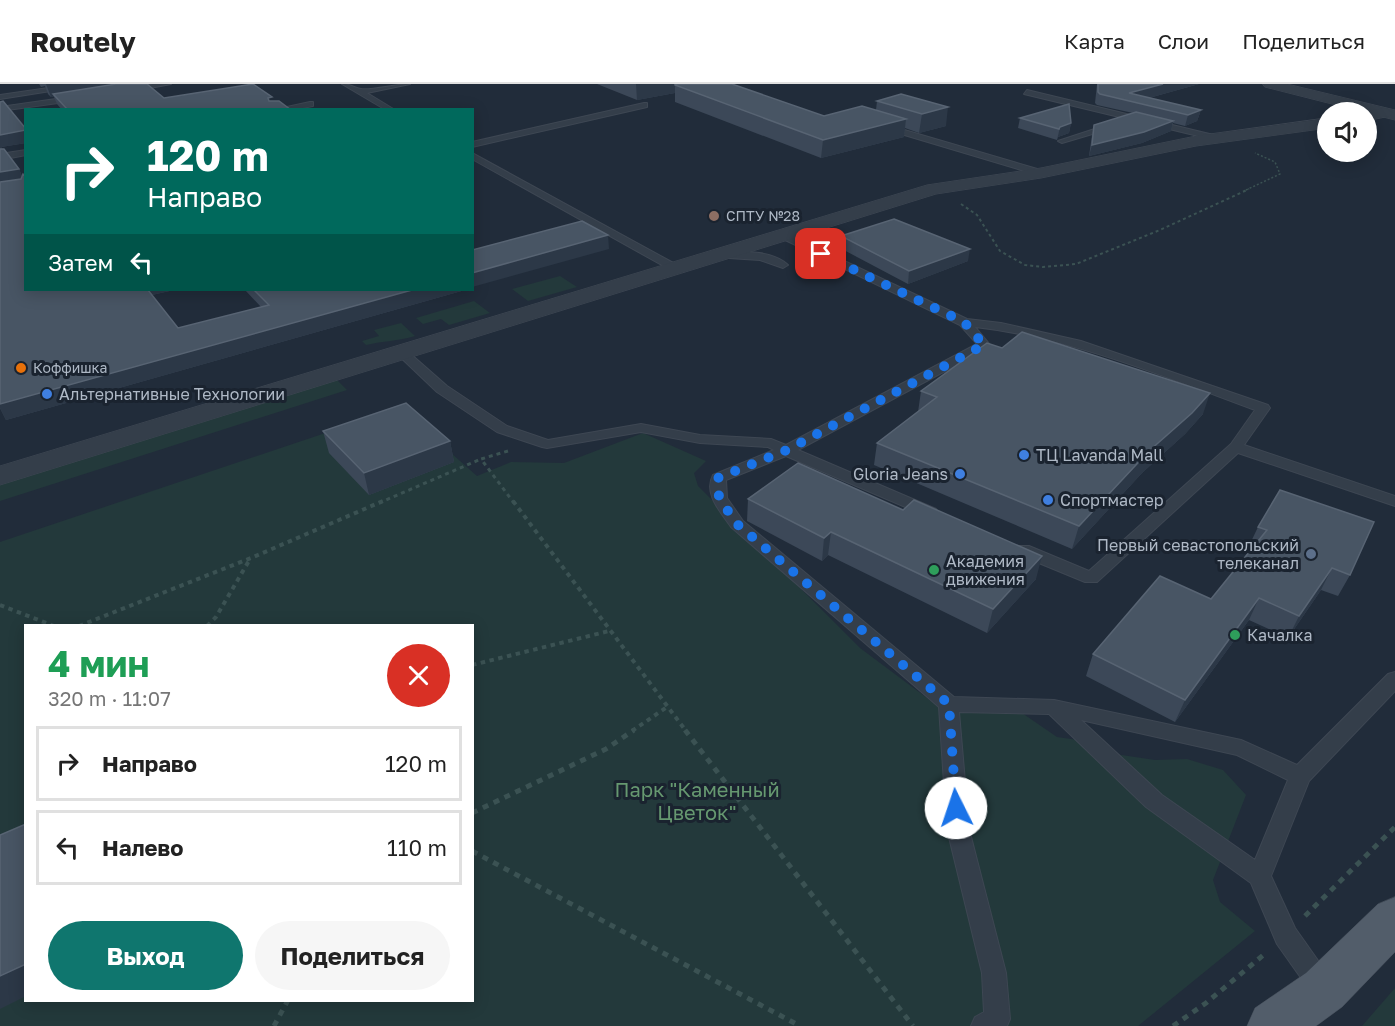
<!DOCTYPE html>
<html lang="ru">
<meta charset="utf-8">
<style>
:root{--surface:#fff;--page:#f6f6f6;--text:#222;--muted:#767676;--line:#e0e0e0;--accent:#0f766e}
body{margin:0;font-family:"Golos Text",sans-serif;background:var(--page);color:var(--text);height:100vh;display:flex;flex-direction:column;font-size:22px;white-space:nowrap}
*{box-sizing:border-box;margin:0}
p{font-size:20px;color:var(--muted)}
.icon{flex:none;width:33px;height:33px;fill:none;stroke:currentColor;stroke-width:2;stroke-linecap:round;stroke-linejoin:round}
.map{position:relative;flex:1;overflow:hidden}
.side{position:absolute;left:24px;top:540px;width:450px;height:378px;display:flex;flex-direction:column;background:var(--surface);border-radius:0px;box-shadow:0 3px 15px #0003}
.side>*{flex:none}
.hud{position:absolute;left:24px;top:24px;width:450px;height:183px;border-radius:0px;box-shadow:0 3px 15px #0003;background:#00695c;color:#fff;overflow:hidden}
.fabs{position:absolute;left:1317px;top:18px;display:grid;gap:12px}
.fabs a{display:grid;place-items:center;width:60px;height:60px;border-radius:50%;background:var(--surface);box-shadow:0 3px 15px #0003;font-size:30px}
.pin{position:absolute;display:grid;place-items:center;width:51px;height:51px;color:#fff;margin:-26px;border-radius:12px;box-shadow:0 3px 9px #0006}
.me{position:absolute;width:66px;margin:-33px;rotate:356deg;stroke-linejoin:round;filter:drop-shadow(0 0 4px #0008)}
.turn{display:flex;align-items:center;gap:21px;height:126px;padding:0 24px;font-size:27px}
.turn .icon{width:78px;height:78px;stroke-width:2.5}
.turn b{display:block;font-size:42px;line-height:51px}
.then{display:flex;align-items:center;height:57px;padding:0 24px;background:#0003;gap:12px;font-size:22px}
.round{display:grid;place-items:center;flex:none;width:63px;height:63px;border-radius:32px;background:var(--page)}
.head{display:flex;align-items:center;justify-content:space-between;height:102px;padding:0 24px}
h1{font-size:36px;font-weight:700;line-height:45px;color:#1e9e55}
.action{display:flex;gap:12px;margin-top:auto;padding:12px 24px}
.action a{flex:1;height:69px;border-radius:36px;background:var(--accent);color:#fff;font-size:24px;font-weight:700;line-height:69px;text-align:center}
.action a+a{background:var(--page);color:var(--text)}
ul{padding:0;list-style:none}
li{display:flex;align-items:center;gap:18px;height:75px;margin:0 12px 9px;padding:0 12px;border:3px solid var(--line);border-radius:0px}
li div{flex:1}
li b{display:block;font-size:22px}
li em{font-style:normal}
header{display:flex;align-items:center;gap:36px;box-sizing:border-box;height:84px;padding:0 30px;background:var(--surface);border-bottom:2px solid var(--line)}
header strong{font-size:28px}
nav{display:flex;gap:33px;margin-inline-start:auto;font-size:21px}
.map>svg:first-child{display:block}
</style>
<header>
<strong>Routely</strong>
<nav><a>Карта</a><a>Слои</a><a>Поделиться</a></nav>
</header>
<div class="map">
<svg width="1395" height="942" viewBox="0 0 1395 942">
<rect width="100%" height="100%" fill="#212c3a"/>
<path fill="#23393b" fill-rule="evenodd" d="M560 192 577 203 528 217 512 205Z
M474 217 490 229 449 241 441 235 423 240 416 234Z
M401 239 415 252C398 257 383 257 366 261L362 257 379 252 374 246Z
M335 294 347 306 0 417V398Z
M388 328 408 331 477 392 511 378 564 379 643 349 706 377 694 389 698 402 860 564 939 623 1022 629 1057 653 1085 657 1115 670 1155 676 1187 675 1223 686 1246 711 1213 796 1220 818 1255 847 1138 942H0V458ZM26 542H472V916H26Z
M1395 904V942H1362Z"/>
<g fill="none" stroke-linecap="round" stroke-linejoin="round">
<g stroke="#3e4753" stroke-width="2">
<path id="service" d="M76 0H95L0 15V11Z
M153 0H171L129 8 125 6Z
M342 0C351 0 354 4 361 5 369 7 397 0 410 0L367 9 395 26H386Z
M1027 6 1222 53 1223 55 1219 57 1024 10Z
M77 12 80 16 0 27V23Z
M310 18H313V22L292 26H273Z
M644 19H647V23L472 63V58Z
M1113 39 1117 41 1116 43 1062 59 1058 57Z
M884 40 1044 87 1045 89 1038 91 881 44V40Z
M26 66V71L0 76V70Z
M472 69 677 181 678 183 677 185H669L472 75Z
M781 147 967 235 1001 239 1081 257 1268 321 1270 324 1244 361 1395 412V422L1238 369 1097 498H1085L1017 470 1015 466 1017 462H1029L1089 487 1231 360 1255 326C1163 292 1072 254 975 243L990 261 988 264 798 366 936 425 938 428 936 431H924L786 372 726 396 727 414 743 437 954 613 1054 616 1241 656 1297 681 1388 590 1395 588V607L1309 697 1271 792 1295 844 1331 895 1335 903 1331 911 1322 915 1313 911 1277 860 1251 799 1146 723 1049 630 959 628 969 745 1006 889 1010 935 1007 942H971L975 933 984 928 982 889 947 745 939 623 731 443C721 428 703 410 713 391L774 366 768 363 700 359 641 348 547 364 542 363 497 348 437 308 396 269 402 265 406 266 447 302 507 342 548 356 641 340 700 351 771 355 786 361 977 260 960 241 777 152 776 150ZM1081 636 1237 671 1288 696 1255 776 1162 711Z
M717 168C739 168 771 165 788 181L783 184 760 176 713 173V169Z"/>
</g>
<g stroke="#3e4753" stroke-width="1">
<path id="minor" d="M1263 0H1287L1395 26V36L1265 3Z"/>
</g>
<g stroke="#3e4753" stroke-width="1">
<path id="tertiary" d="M1385 24 1393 29 1390 32 1366 37V28H1361Z
M1328 34V44L1196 62 1041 94 936 110 0 401V382L927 101 1041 84 1196 52Z"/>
</g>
<g stroke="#3e4753" stroke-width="1">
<path id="primary" d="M1395 813V868L1342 923 1316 942H1247L1255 924 1306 889 1378 820Z"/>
</g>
<path stroke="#3b5253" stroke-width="1.5" stroke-dasharray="2 2" stroke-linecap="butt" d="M1246 106 1280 90 1275 78 1255 69"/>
<path stroke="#3b5253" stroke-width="2" stroke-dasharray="3 3" stroke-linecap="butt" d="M961 120 977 131 1000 167 1025 181 1043 183 1076 180 1160 146 1249 105"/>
<path stroke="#3b5253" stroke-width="3" stroke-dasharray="4 4" stroke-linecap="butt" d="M508 367 481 375 514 419
M379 419 481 375"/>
<path stroke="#3b5253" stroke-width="4" stroke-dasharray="4.5 4.5" stroke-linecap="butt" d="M513 417 686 647
M0 521 54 542
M79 542 251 474 383 417
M207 542 216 533 250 475
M472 581 609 547
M632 647 667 623"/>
<path stroke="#3b5253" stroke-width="5" stroke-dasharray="6 6" stroke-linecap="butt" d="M685 646 913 942
M472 729 606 665 634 646
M472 767 800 942
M1305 832 1395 743
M274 942 288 916
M1173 942 1206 919 1267 868"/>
<use href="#service" fill="#343e4a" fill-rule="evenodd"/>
<use href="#minor" fill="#343e4a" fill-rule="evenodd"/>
<use href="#tertiary" fill="#343e4a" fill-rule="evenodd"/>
<use href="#primary" fill="#525d6a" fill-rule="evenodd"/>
</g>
<path fill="#3c4858" d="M39 0H147L164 14 273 17 291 26H62L57 20 54 13H51L48 10 45 2 41 3Z
M597 0H732L824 32 876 26 877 17 901 10 946 42 919 49 905 44 904 53 821 74 675 18V9L637 16Z
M1097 0H1199L1149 14 1201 26 1197 37 1185 42 1173 39 1171 47 1142 59 1089 72 1092 51 1094 41 1133 29 1097 21 1095 19Z
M0 17 26 45V59L1 63 19 85 22 92 26 206H174L152 211 178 244 261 223 245 206H465L6 336 0 324Z
M1020 34 1071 39 1069 49 1058 53 1057 56 1018 44Z
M841 152 968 177 908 200 840 164Z
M921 307 1203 330 1185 350 1142 389 1072 465 874 381 877 359 918 328Z
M323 347 450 357 454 378 369 411 329 369Z
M1280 406 1350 491 1338 512 1321 506 1288 554 1249 536 1175 638 1086 592 1093 570 1211 515 1251 465 1248 464 1258 443Z
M748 415 1036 495 987 549 828 471 822 477 747 437Z"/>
<path fill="#2c3847" d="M46 0H138L53 10 54 13H51Z
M636 0H679L675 1V9L637 16Z
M1163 0H1199L1134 18 1129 9Z
M948 23 946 42 919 49 922 30Z
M1201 26 1197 37 1185 42 1188 31Z
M906 35 904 53 821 74 823 56Z
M1173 37 1171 47 1142 59 1089 72 1092 61Z
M1071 39 1069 49 1058 53 1057 56 1060 43Z
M26 46V59L1 63 3 67 0 68V51Z
M19 85 24 97 0 102V88Z
M608 151 609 165 472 203V189Z
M970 165 968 177 908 200 909 187Z
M145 206H174L147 212Z
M412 206H465L6 336 0 324V320Z
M1210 309 1203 330 1185 350 1142 389 1072 465 1079 442 1149 367Z
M450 357 454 378 369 411 364 389Z
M831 448 828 471 822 477 824 454Z
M1042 472 1036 495 987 549 993 525Z
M1332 484 1321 506 1288 554 1299 532Z
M1259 514 1249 536 1175 638 1185 616Z
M26 880V912L0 925V892Z"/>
<path fill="#485564" stroke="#586473" stroke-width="1.5" d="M116 0H147L164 14 253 0 272 13 268 14 269 17H279L291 26H68L53 10Z
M675 0H732L824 32 862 22 906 35 823 56 675 1Z
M1098 0H1163L1129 9 1201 26 1188 31 1100 10 1098 8Z
M901 10 948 23 922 30 877 17Z
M3 17 26 45V46L0 51V18Z
M1069 20 1071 39 1060 43 1059 45 1020 34Z
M1136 28 1173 37 1144 48 1092 61 1094 41Z
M0 65H4L19 85 0 88Z
M23 90 26 93V206H148L178 244 269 221 254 206H412L0 320V98L21 95Z
M894 135 970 165 909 187 841 152Z
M582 137 608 151 472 189V166Z
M1022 248 1210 309 1192 329 1149 367 1079 442 877 359 937 313 921 307 987 259 1002 264Z
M406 319 450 357 364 389 323 347Z
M798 379 903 426 914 416 1042 472 993 525 831 448 824 454 748 415Z
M1280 406 1374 438 1350 491 1332 484 1299 532 1259 514 1185 616 1093 570 1160 492 1211 515 1267 446 1258 443Z
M26 740V880L0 892V751Z"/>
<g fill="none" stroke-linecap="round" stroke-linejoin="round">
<path stroke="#1a73e8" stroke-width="10" stroke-dasharray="0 18" d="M821 170 964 238 984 261 787 366 718 394 719 414 737 440 949 620 956 724"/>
</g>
<circle fill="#8d6e63" stroke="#1a232f" stroke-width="2" cx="714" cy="132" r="6"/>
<circle fill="#e8710a" stroke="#1a232f" stroke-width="2" cx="21" cy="284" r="6"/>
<g fill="#3f7fe0" stroke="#1a232f" stroke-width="2">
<circle cx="47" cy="310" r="6"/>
<circle cx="1024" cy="371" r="6"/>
<circle cx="960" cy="390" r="6"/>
<circle cx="1048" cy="416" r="6"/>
</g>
<circle fill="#5c6f8a" stroke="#1a232f" stroke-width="2" cx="1311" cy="470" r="6"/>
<g fill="#2e9e5b" stroke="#1a232f" stroke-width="2">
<circle cx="934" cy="486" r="6"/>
<circle cx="1235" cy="551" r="6"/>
</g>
<g text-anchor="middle" stroke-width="6" stroke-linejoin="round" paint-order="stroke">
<g font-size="14" fill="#afb9c6" stroke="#1a232f" text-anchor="start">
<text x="726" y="137">СПТУ №28</text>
<text x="33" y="289">Коффишка</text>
</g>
<g font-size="16" fill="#afb9c6" stroke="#1a232f" text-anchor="start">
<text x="59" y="316">Альтернативные Технологии</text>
<text x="1036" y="377">ТЦ Lavanda Mall</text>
<text x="948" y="396" text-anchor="end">Gloria Jeans</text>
<text x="1060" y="422">Спортмастер</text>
<text x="1299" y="467" text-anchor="end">Первый севастопольский<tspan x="1299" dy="18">телеканал</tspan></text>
<text x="946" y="483">Академия<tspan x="946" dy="18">движения</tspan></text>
<text x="1247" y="557">Качалка</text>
</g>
<g font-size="20" fill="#669870" stroke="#1a232f">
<text x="697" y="713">Парк "Каменный<tspan x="697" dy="23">Цветок"</tspan></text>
</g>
</g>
</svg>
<div class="fabs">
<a><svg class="icon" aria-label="sound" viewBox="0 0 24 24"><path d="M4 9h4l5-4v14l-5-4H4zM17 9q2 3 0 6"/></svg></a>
</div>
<div class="pin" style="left:821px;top:170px;background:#d93025"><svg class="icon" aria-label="arrive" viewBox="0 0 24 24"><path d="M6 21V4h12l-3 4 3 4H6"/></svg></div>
<svg class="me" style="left:956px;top:724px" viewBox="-20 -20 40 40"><circle r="19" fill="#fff"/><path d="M0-13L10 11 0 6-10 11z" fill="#1a73e8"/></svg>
<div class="hud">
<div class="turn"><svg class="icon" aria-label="right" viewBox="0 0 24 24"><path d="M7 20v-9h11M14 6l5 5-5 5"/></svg><div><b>120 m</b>Направо</div></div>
<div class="then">Затем<svg class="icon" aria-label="left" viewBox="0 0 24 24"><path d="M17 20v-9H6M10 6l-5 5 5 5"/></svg></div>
</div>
<section class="side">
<div class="head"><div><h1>4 мин</h1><p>320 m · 11:07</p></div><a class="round" style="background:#d93025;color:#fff"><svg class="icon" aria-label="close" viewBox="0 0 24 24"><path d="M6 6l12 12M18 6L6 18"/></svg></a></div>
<ul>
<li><svg class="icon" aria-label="right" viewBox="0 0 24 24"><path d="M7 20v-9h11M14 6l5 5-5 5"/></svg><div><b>Направо</b></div><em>120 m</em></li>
<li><svg class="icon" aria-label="left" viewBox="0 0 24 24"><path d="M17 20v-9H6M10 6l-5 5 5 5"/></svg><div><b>Налево</b></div><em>110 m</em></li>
</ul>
<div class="action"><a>Выход</a><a>Поделиться</a></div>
</section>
</div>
